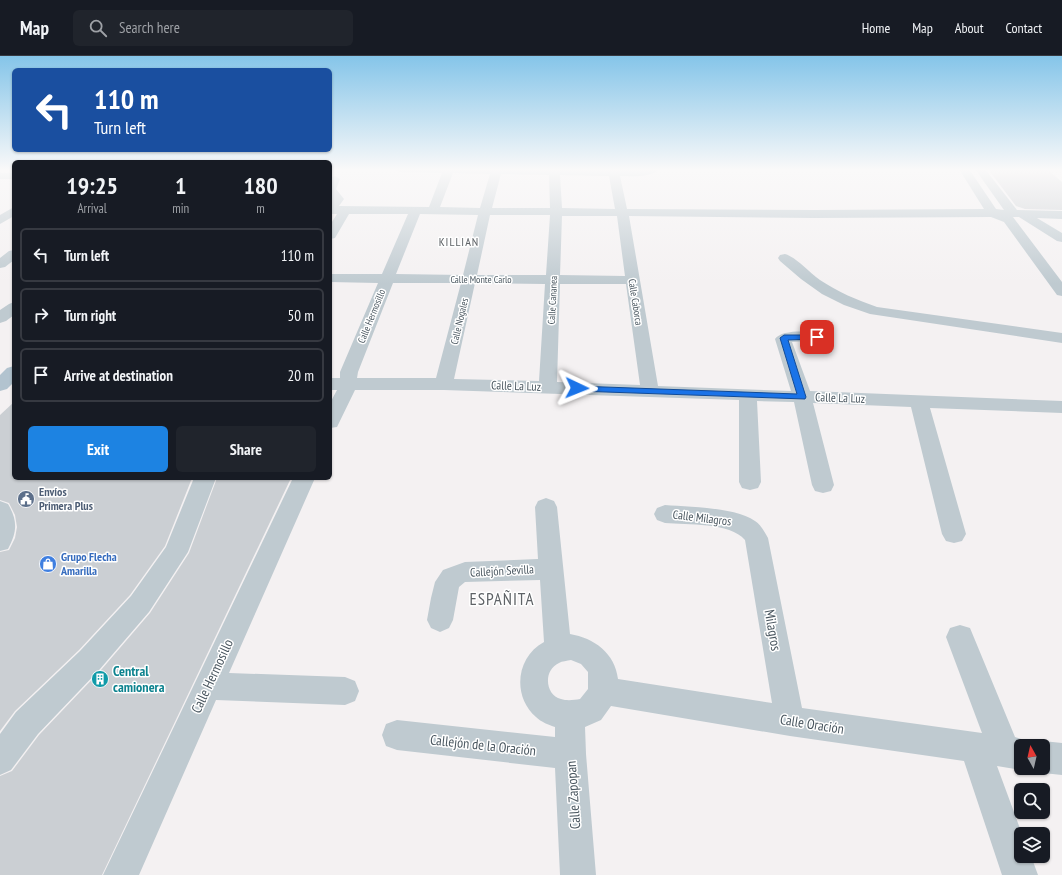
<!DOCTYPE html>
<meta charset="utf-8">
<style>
:root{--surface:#171b24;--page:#20242c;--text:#f1f3f6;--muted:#9ea1a6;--line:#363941;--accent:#1d83e2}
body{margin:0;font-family:"PT Sans Narrow",sans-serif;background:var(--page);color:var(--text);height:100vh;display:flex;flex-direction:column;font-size:15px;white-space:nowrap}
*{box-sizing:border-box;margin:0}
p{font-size:13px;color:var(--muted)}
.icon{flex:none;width:22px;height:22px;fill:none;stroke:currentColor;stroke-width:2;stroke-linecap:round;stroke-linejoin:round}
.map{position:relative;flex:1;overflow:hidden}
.details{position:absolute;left:12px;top:104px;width:320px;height:320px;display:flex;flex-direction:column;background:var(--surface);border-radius:6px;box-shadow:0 1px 3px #0004}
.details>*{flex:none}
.hud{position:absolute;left:12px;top:12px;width:320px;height:84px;border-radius:6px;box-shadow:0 1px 3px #0004;background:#1a4fa0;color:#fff;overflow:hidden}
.needle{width:26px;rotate:352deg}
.buttons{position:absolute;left:1014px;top:683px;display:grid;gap:8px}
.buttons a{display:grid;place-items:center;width:36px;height:36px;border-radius:6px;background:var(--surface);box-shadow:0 1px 3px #0004;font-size:20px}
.pin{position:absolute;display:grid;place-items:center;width:34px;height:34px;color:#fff;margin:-17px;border-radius:8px;box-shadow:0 2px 6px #0006}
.me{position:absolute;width:44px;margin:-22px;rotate:92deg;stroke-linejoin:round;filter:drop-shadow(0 0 3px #0008)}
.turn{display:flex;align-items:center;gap:14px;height:84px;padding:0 16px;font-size:18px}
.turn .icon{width:52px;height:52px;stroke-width:2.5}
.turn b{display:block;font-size:28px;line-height:34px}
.eta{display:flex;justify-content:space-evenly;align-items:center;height:68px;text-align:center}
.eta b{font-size:24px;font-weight:800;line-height:28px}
.cta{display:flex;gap:8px;margin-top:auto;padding:8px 16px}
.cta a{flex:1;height:46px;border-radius:6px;background:var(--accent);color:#fff;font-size:16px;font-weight:800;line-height:46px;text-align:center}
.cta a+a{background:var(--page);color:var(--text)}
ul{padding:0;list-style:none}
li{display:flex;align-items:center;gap:12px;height:54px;margin:0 8px 6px;padding:0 8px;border:2px solid var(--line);border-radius:6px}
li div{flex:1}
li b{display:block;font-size:15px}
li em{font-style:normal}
header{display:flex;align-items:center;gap:24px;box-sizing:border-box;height:56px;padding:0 20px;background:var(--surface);border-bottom:1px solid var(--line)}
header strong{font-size:19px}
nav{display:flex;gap:22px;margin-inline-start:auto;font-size:14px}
.search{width:280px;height:36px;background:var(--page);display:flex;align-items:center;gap:10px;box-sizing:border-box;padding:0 14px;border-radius:6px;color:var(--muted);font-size:15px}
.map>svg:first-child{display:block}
</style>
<header>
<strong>Map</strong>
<div class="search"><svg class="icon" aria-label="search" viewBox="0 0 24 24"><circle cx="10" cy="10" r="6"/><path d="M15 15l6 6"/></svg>Search here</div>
<nav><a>Home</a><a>Map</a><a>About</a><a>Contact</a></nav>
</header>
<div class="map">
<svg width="1062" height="819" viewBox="0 0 1062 819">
<rect width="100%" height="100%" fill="#f4f1f2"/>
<path fill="#cbcfd3" d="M988 113H1047L1062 126V154L1025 153 1016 150Z
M14 346V422H192L165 490 130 539 79 594 15 655 0 675V496L9 494 15 482 17 471 15 459 9 447 0 444V359Z
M217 422H291L102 819H0V720L12 715 39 679 101 614 150 557 189 497Z"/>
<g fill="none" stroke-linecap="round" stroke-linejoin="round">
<path fill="#bfcad0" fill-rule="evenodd" d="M394 113H659C651 122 631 120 620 120L627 153 814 154 984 153 959 113H969L996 153 1004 154 975 113H985L1017 154 1062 155V163L1037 162 1062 177V186L1057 185 1019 161H1013L1062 226V240L1057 239 1004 166 991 161 814 162 629 160 658 330 791 335 775 283C782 273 811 275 823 278L825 281 823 284 792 286 810 335 1062 345V357L930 352 966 478 962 485 954 487 946 485 942 478 911 351 813 347 834 429 831 435 823 437 815 435 812 429 794 346 757 345 761 426 758 432 750 434 742 432 739 426V344L444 334H355L337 371 330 372V347L337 334H330V322H340V316L378 227 330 226V218H382L408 158H349L335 182 330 183V169L337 158H330V146L332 143 330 140V122L335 120 340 123 336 133 344 143 339 150 429 151 442 117 399 116ZM453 117 490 118 480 152 440 151ZM501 118 549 119 550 152H492ZM560 119 609 120 615 153 562 152ZM420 158 478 159 463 219 396 218ZM490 159H550L546 219H477ZM562 160H617L625 220 560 219ZM393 227H461L436 322H357L358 316ZM475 227 545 228 539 325 454 323ZM560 228H626L640 329 557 326Z
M0 117H14V123H0Z
M14 151V160L0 168V159Z
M14 194V204L5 211 0 212V202L9 195Z
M785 198C796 201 810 217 820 224 838 236 857 244 877 251L1062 277V287L870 258 844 249 822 238 801 223 780 205 778 202 780 199Z
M14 246V259L6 265 0 267V254L9 248Z
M194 422H216L188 496 149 556 100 613 38 678 11 714 0 719V678L16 656 80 595 131 540 166 491Z
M293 422H315L229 617 345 621 355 625 359 635 355 645 345 649 216 644 139 819H103Z
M546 442 554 445 557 451 570 578C594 582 615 597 618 623L772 647 745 484C730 466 687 469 665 467L657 464 654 458 657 452 665 449C689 451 735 451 755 465 761 469 764 475 768 482L802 652 982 677 946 581 950 572 960 569 970 572 1015 681 1032 687 1033 689 1043 685 1062 687V719L1043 717 1032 712H1043V690H1021V712H1025L1021 714 997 710 1022 778H1021V800H1031L1038 819H1002L964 705 790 680 611 650 601 664 585 671 586 698 596 819H560L555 712 397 694 386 690 382 679 386 668 397 664 555 681V671C549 669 541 666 536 661 512 640 516 601 544 586L540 524 465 526 459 531 453 564 449 572 440 576 431 572 427 564 431 542 435 526 443 514 465 506 538 503 535 451 538 445ZM571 604 581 608 588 616V633L580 643C574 644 567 645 561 643 545 639 543 614 559 607 562 605 567 605 571 604Z
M0 445 8 448C18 465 17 476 8 493L0 495Z"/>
<path fill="#b2c3cf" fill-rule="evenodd" d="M14 310V326L7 333 0 335V319L7 312Z"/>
</g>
<linearGradient id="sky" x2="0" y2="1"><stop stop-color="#85c5e9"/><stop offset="0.5" stop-color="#faf9f9"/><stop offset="1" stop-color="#faf9f9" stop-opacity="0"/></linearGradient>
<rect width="1062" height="228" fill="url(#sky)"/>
<path fill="#1a73e8" stroke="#114b97" d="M784 279H817L821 281 817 283 788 284 806 341 805 343 577 335 573 332 577 330 797 338 780 282Z"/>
<defs>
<g id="civic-disc" transform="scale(0.9)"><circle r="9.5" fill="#5c6f8a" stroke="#fff"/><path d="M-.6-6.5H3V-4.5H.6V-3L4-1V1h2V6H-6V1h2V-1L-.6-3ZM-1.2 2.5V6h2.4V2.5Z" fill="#fff"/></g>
<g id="shop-disc" transform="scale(0.9)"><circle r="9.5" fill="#3f7fe0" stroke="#fff"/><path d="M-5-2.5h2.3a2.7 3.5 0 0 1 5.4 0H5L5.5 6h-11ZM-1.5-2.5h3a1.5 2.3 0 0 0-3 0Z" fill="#fff"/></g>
<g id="building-disc" transform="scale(0.9)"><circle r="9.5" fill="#0f9aa8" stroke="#fff"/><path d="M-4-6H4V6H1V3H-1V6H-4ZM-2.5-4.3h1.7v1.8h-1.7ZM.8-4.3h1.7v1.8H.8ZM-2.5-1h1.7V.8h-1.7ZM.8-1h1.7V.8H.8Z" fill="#fff"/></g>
</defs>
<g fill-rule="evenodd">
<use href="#civic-disc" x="26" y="443"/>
<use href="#shop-disc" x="48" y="508"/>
<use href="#building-disc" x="100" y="623"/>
</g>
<g text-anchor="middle" stroke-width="3" stroke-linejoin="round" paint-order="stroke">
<g font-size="10" fill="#49565f" stroke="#fff">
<text x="481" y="227">Calle Monte Carlo</text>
<text transform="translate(552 244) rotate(-87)" y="4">Calle Cananea</text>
<text transform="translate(636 246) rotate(81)" y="4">Calle Caborca</text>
<text transform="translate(371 260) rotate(-68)" y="4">Calle Hermosillo</text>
<text transform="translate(459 265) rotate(-77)" y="4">Calle Nogales</text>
</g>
<g font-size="12" letter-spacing="1" fill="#5e6266" stroke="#fff">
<text x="459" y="190">KILLIAN</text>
</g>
<g font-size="12" fill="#49565f" stroke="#fff">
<text transform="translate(516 330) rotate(2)" y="4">Calle La Luz</text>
<text transform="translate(840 342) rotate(2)" y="4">Calle La Luz</text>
<text transform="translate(702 462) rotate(7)" y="4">Calle Milagros</text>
<text transform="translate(502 515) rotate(-3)" y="4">Callejón Sevilla</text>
</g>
<g font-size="12" font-weight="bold" fill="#4e5e75" stroke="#fff" text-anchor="start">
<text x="39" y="440">Envíos<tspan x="39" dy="14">Primera Plus</tspan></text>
</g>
<g font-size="12" font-weight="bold" fill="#366cbe" stroke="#fff" text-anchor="start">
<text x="61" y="505">Grupo Flecha<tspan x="61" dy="14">Amarilla</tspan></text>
</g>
<g font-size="14" fill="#49565f" stroke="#fff">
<text transform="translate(773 574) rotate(80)" y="5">Milagros</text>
<text transform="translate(212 620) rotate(-65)" y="5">Calle Hermosillo</text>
<text transform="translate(812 668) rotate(9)" y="5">Calle Oración</text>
<text transform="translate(483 689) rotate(6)" y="5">Callejón de la Oración</text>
<text transform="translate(573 739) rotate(-94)" y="5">Calle Zapopan</text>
</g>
<g font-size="14" font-weight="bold" fill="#0d838f" stroke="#fff" text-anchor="start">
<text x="113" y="620">Central<tspan x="113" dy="16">camionera</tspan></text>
</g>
<g font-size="17" letter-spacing="1" fill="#5e6266" stroke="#fff">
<text x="502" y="549">ESPAÑITA</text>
</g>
</g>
</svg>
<div class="buttons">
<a><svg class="needle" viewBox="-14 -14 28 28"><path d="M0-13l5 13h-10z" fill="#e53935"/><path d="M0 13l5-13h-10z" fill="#9ea1a6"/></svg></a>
<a><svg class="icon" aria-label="search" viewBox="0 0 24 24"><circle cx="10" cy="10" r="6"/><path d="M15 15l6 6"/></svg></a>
<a><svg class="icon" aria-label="layers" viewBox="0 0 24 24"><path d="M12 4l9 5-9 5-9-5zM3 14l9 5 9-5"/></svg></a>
</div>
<div class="pin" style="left:817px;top:281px;background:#d93025"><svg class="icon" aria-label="arrive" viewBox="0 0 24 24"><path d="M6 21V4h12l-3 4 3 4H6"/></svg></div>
<svg class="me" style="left:577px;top:332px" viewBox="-20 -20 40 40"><path d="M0-17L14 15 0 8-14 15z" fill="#1a73e8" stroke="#fff" stroke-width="4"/></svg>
<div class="hud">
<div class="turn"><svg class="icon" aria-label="left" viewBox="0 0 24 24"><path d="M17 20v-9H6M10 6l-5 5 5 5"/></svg><div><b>110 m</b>Turn left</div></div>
</div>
<section class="details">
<div class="eta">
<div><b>19:25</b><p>Arrival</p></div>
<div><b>1</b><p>min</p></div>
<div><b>180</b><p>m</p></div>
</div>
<ul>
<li><svg class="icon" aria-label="left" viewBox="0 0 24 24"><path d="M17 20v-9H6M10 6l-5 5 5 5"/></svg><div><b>Turn left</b></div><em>110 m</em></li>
<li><svg class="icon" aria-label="right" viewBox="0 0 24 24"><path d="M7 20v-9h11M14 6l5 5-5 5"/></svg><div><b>Turn right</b></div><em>50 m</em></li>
<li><svg class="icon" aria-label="arrive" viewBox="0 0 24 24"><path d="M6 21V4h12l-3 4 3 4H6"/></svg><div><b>Arrive at destination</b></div><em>20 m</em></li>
</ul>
<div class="cta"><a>Exit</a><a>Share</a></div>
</section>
</div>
